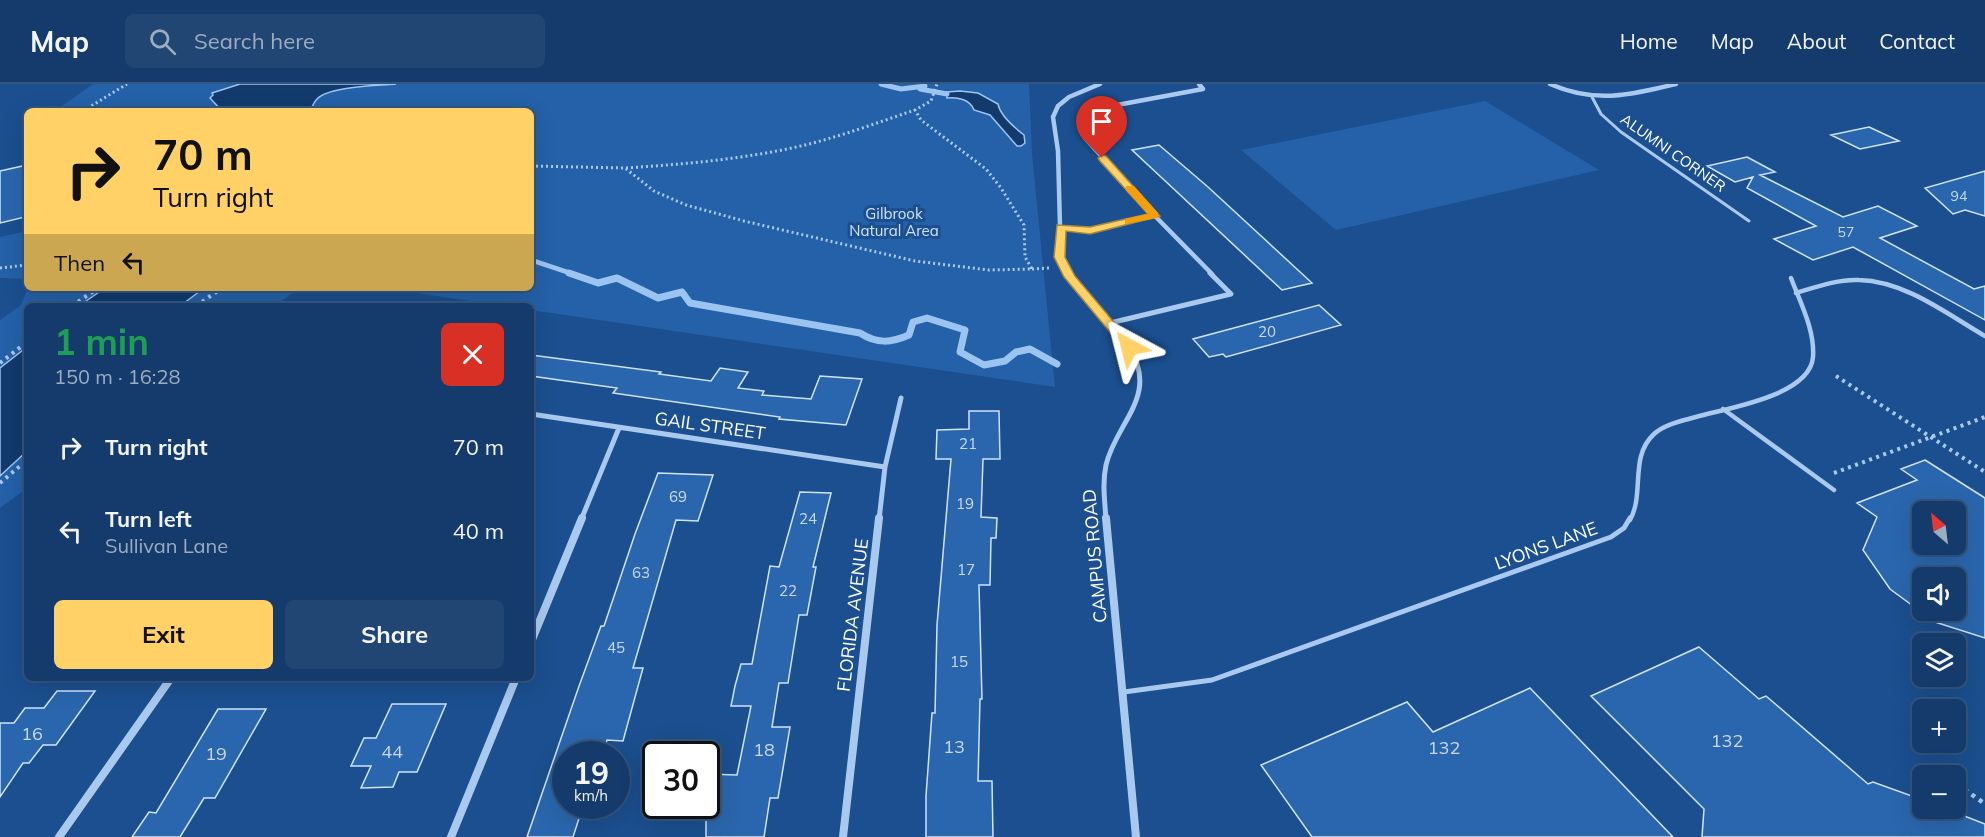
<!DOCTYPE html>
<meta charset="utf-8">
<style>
:root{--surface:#143b6b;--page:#214673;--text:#f1f3f6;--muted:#9dadc1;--line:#33557e;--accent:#ffd166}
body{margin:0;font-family:Mulish,sans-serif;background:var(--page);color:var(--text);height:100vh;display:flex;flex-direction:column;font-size:22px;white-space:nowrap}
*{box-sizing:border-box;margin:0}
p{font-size:20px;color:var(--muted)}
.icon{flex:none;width:33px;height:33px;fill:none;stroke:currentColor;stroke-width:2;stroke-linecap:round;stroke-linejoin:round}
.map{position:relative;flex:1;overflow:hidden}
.drawer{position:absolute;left:24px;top:219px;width:510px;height:378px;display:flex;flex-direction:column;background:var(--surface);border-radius:9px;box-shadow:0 6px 24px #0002,0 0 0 2px var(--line)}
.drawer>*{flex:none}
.hud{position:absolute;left:24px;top:24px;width:510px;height:183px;border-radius:9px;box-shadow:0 6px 24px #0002,0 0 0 2px var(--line);background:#ffd166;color:#111;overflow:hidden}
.needle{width:39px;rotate:332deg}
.tools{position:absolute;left:1912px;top:417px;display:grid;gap:12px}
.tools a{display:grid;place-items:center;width:54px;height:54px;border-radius:9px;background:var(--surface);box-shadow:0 6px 24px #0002,0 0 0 2px var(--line);font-size:30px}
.speed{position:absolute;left:552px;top:657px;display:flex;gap:12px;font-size:30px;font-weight:700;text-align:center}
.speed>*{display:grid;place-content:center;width:78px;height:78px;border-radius:50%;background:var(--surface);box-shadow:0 6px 24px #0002,0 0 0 2px var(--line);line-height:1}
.speed small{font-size:15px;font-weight:400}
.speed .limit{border:3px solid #111;border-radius:9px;background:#fff;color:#111}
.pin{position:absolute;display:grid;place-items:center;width:51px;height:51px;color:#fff;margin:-62px -26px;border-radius:50% 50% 50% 0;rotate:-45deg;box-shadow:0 0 6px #0007}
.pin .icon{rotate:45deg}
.me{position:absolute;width:66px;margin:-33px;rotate:322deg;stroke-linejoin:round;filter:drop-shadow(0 0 4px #0008)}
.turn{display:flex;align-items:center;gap:21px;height:126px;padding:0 30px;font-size:27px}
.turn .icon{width:78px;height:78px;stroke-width:2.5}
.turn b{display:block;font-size:42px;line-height:51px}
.then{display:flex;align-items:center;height:57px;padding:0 30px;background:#0003;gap:12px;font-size:22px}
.round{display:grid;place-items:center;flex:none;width:63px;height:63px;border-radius:9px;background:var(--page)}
.summary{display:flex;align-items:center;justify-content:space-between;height:102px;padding:0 30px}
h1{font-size:36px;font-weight:700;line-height:45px;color:#1e9e55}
.primary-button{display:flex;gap:12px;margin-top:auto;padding:12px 30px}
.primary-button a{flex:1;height:69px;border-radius:9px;background:var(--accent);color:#111;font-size:24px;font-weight:700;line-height:69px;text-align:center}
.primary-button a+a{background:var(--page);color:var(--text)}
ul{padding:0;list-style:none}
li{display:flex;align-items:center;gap:18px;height:84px;padding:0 30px}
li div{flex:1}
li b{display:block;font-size:22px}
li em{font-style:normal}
header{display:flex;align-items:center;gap:36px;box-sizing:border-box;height:84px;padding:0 30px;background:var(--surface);border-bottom:2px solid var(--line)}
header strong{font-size:28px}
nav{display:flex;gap:33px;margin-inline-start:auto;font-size:21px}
.search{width:420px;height:54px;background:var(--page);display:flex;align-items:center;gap:15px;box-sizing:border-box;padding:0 21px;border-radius:9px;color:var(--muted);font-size:22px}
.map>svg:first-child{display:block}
</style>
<header>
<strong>Map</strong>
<div class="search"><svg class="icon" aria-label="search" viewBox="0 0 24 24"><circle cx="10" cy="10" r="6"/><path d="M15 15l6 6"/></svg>Search here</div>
<nav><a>Home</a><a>Map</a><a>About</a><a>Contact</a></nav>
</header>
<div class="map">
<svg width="1985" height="753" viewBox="0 0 1985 753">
<rect width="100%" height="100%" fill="#1b4f8f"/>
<path fill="#2461a8" d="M93 0H1029L1032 70 1055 303 531 226V222H504L383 204H531V27H55Z
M1485 17 1599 86 1336 146 1241 66Z
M27 147V195L0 194V153Z
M28 204H299L275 222H27V404L0 424V236L21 221Z"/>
<path fill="#123a6d" stroke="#9cc4f0" stroke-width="1.5" d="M240 0H396C378 2 329 2 317 15 314 18 312 23 310 27H222L210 14 213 11 212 9Z
M960 7 978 9 998 20C1000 31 1015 44 1024 51L1025 59 1021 62H1017L990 31 974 26C970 15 957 13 947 14V8Z
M105 204H204L180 222H79Z
M27 263V367L0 392V284Z"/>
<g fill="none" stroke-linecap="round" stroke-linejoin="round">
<path stroke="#9cc4f0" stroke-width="5" d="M881 0 901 5 925 2 920 5 947 10
M531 176 573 190"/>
<path stroke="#9cc4f0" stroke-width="7" d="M569 189 598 199 617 194 658 214 682 208 690 219 860 249C877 260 891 259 909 251L913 238 927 234 965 246 960 268 984 281 1005 277 1016 268 1030 265 1057 280"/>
</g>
<path fill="#2a66ad" stroke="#cfe3fa" stroke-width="1.5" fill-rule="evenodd" d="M1869 43 1899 57 1860 65 1831 51Z
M1159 61 1208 103 1312 199 1282 206 1132 66Z
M1747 73 1775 88 1760 91 1843 133 1878 122 1917 142 1880 154 1974 205 1985 202V236L1853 163 1813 176 1774 155 1816 142 1747 104 1753 93 1735 98 1707 82Z
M27 81 25 133 0 139V87Z
M1985 87V132L1965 126 1953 130 1925 104Z
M1319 221 1341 241 1226 273 1223 270 1209 273 1193 255Z
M531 271 661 288 659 290 711 297 720 284 748 288 738 304 764 307 762 311 811 315 820 292 862 295 846 341 779 335 780 333 613 309 617 304 531 292Z
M969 327H999L1000 375H983L981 433 997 434 996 454H991L990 501H979L982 615H980L978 697H992L993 753H926V712L932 629H935L937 541 951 375H936L937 346 969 345Z
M1925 376 1985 414V554L1935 538 1890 505 1863 466 1877 433 1857 419 1917 396 1901 385ZM1923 428H1956V460H1923ZM1923 494H1956V526H1923Z
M658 389 713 391 698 437 676 436 633 584H643L623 657 607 656 603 670H566V722H583L573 753H527L578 605 601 542H604L635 450Z
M800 408 831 409 813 483H816L807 531H799L788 599H779L772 643H790L778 714H770L764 753H706V690L737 691 751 622H731L735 602 741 580H752L770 482 779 483Z
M1699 563 1759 615 1766 612 1868 700 1873 698 1923 716V724H1944L1985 740V753H1702L1704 725 1591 612Z
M1530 604 1673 753H1312L1261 681 1407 618 1433 648Z
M57 607H95L56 661H43L29 679H23L0 713V639H14L25 624H44Z
M392 620H446L417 688H399L393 703 361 704 371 682H351L364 654H376Z
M218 625H266L215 714H204L180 753H132L149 728 156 729Z"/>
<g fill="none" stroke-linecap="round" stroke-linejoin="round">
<path stroke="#a9c9ee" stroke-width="3" stroke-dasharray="2 3" stroke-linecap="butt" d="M83 27 127 0
M531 82 625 84 654 107 686 121 744 137 915 177 989 186 1032 185 1025 173 1024 141 1001 104 986 85 921 36 915 26 931 17 937 0
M626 84C686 80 746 75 805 61 842 52 879 38 915 26
M0 184 27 181
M1032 185 1049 184"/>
<path stroke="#a9c9ee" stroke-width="4" stroke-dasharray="3 4.5" stroke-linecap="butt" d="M72 222 98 204
M196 222 222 204
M0 279 27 258
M1836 292 1985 388
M1834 389 1985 333
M0 399 27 376"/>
<path stroke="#a9c9ee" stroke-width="4.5" stroke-dasharray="4 5" stroke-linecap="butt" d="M1957 700 1985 720"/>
<path stroke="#a9c9ee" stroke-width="3" d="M1592 13 1601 30 1621 48 1749 137
M1060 143 1090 146 1155 132"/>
<path stroke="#a9c9ee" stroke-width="4.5" d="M1796 209C1816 203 1838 195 1859 196 1905 197 1947 230 1985 252
M1723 325 1834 406
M1630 436C1645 409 1629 373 1654 350 1665 340 1682 337 1696 333 1727 324 1810 312 1813 273 1815 246 1800 218 1791 194"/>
<path stroke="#a9c9ee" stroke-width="5" d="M1124 608 1212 596 1611 453 1624 444 1630 434"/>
<path stroke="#a9c9ee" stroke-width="4.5" d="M1199 0 1203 5 1101 24 1086 32 1081 43 1085 54 1155 132 1212 190
M1550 0C1595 20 1630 11 1676 0
M1068 190 1063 183 1058 165 1060 143 1058 67 1053 33 1058 22 1069 13 1100 0"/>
<path stroke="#a9c9ee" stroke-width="5" d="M1067 189C1085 215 1112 236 1129 263 1160 312 1116 338 1106 381 1102 400 1105 418 1106 436
M1110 239 1231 210 1210 189
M531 330 885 383
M581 436 619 344
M879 436 885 383 901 314"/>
<path stroke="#a9c9ee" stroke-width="8" d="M1106 434 1136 753
M531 558 582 434
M59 753 171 594
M451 753 516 594
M843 753 879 434"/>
</g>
<path fill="#ffd166" stroke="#a68842" stroke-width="1.5" d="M1102 71 1106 72 1160 132 1090 150 1066 147 1065 173 1075 192 1135 263 1129 267 1125 266 1064 193 1054 173 1057 141 1090 143 1148 130 1099 76 1098 74Z"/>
<path fill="#f59e0b" d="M1126 102H1134L1158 129V134L1125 140V135L1148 130 1126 106Z"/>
<g text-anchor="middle" stroke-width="6" stroke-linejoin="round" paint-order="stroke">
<g font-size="14" fill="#cad9ea">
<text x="1959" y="117">94</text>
<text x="1846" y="153">57</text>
</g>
<g font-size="15" fill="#fff" stroke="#1b4f8f">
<text transform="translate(1673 69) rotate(35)" y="5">ALUMNI CORNER</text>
</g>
<g font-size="15" fill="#cfe3fa" stroke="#1b4f8f">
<text x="894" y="135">Gilbrook<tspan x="894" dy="17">Natural Area</tspan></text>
</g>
<g font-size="15" fill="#cad9ea">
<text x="1267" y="253">20</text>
<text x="968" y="365">21</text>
<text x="678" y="418">69</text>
<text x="965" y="425">19</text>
<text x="808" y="440">24</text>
<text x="966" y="491">17</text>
<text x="641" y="494">63</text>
<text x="788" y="512">22</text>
<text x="616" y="569">45</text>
<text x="959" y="583">15</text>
</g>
<g font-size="18" fill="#fff" stroke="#1b4f8f">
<text transform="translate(710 342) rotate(8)" y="6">GAIL STREET</text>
<text transform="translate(1546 462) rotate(-20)" y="6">LYONS LANE</text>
<text transform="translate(1095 472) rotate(-95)" y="6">CAMPUS ROAD</text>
<text transform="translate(853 531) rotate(-83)" y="6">FLORIDA AVENUE</text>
</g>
<g font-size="18" fill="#cad9ea">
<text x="32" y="656">16</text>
<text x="1727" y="663">132</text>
<text x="954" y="669">13</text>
<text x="1444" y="670">132</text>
<text x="764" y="672">18</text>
<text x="392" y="674">44</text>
<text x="216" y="676">19</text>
</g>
</g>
</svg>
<div class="tools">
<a><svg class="needle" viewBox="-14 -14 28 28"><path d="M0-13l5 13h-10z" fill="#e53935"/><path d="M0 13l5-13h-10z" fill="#9dadc1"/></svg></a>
<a><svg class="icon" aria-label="sound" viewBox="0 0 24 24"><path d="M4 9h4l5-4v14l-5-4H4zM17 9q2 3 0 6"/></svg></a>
<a><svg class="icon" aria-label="layers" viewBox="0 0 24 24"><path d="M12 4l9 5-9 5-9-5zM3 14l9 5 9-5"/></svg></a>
<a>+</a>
<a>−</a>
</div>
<div class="speed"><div>19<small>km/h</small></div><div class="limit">30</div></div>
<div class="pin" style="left:1102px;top:74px;background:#d93025"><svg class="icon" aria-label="arrive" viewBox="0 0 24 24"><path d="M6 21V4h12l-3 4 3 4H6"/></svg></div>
<svg class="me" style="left:1129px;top:263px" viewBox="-20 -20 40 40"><path d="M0-17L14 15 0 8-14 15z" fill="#ffd166" stroke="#fff" stroke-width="4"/></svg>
<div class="hud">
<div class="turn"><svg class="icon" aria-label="right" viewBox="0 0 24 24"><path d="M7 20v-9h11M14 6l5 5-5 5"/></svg><div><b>70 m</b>Turn right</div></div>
<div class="then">Then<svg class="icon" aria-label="left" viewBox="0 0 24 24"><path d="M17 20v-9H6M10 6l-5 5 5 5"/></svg></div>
</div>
<section class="drawer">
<div class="summary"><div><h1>1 min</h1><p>150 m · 16:28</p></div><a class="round" style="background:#d93025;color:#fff"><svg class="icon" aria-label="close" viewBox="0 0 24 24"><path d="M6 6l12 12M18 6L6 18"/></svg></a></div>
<ul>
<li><svg class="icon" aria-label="right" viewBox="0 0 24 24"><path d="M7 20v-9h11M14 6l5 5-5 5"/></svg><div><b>Turn right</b></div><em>70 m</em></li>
<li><svg class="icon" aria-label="left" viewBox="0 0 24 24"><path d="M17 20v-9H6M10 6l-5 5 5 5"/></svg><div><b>Turn left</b><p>Sullivan Lane</p></div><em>40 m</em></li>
</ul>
<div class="primary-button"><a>Exit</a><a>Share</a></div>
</section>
</div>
